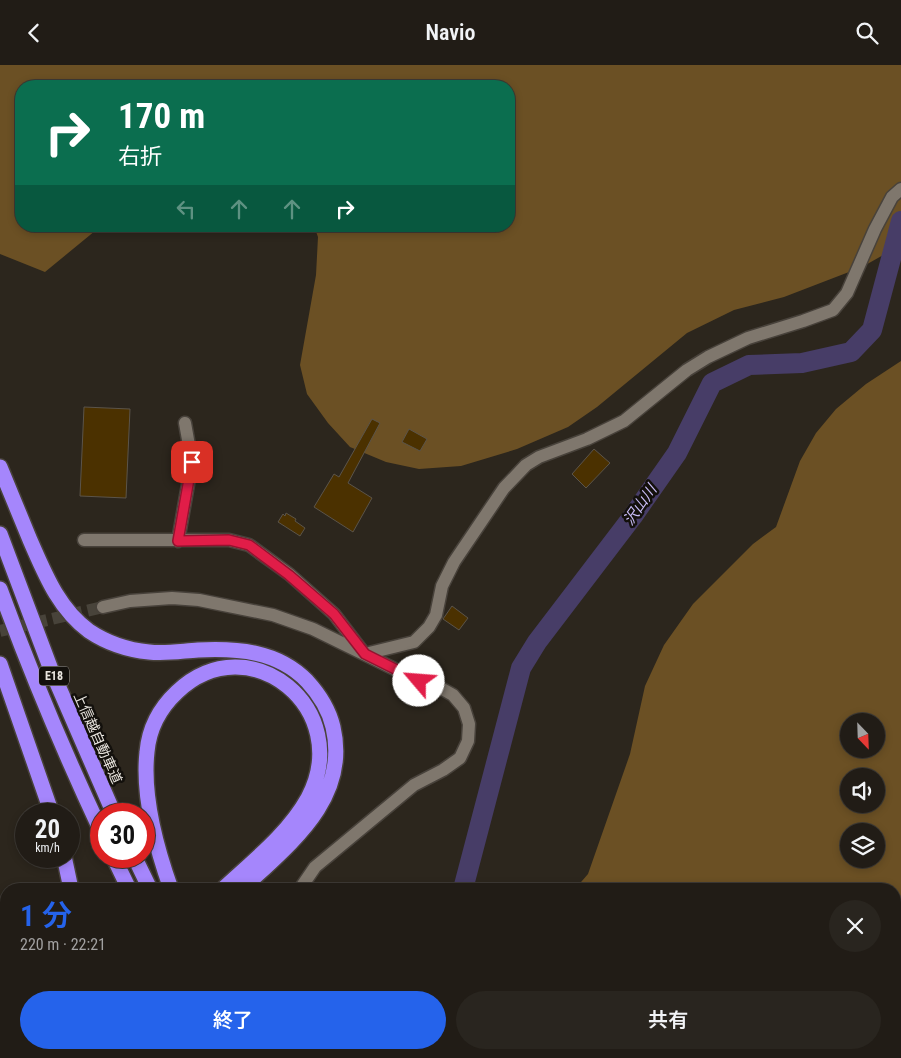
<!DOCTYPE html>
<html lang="ja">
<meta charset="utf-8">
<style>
:root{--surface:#211c16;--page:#29251f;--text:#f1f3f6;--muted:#a2a1a1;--line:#3e3a35;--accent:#2563eb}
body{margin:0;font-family:"Roboto Condensed","Noto Sans JP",sans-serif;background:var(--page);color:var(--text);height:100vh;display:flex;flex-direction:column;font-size:19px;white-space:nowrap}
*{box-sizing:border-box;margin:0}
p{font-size:16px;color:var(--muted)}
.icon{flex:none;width:28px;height:28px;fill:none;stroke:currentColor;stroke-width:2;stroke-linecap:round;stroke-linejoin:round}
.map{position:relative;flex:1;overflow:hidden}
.details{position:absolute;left:0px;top:818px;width:901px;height:176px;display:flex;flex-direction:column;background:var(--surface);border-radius:20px 20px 0 0;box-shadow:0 2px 8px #0003,0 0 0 1px var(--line)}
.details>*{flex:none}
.hud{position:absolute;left:15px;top:15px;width:500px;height:152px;border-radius:20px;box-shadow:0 2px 8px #0003,0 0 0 1px var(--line);background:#0b6e4f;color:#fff;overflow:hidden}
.needle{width:32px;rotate:157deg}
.controls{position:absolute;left:840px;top:648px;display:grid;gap:10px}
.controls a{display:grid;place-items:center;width:45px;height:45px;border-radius:50%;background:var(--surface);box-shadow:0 2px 8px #0003,0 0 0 1px var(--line);font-size:25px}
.speed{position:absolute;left:15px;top:738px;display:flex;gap:10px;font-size:25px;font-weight:700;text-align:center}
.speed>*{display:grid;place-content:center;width:65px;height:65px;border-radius:50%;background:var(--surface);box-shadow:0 2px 8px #0003,0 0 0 1px var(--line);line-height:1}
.speed small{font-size:12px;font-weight:400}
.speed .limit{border:8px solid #d22;background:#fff;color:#111}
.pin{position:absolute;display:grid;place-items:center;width:42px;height:42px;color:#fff;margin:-21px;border-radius:10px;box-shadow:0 2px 8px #0006}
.me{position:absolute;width:55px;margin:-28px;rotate:297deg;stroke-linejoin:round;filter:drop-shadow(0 0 4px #0008)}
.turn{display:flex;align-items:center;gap:18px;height:105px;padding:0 20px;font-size:22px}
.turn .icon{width:65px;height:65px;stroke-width:2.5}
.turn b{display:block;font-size:35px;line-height:42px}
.lanes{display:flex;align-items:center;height:48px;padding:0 20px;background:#0003;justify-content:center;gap:25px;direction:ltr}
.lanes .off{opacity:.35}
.round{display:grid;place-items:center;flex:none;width:52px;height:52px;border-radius:26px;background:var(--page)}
.overview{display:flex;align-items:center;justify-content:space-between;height:85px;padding:0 20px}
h1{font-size:30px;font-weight:600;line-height:38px;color:var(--accent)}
.primary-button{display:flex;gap:10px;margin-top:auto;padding:10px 20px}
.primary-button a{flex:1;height:58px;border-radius:30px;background:var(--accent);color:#fff;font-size:20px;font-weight:600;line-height:58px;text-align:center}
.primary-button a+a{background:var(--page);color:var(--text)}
header{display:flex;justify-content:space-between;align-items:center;height:65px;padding:0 20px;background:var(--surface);font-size:22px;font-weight:600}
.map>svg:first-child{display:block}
</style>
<header><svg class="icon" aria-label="back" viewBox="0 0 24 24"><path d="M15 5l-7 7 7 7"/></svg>Navio<svg class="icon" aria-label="search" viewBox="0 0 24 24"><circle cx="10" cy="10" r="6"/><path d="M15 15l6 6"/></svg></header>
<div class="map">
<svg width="901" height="993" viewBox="0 0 901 993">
<rect width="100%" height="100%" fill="#2c261d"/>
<path fill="#6b5024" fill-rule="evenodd" d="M0 0H901V180L862 202 784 232 734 245 687 268 597 342 568 362 517 384 461 401 419 404 386 397 350 382 328 358 307 329 300 300 316 210 318 172 314 161H509V21H21V161H101L45 207 0 189Z
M901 296V993H396L399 988H895V824H575L588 809 630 689 645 621 664 580 693 539 753 479 776 462 800 396 816 368 836 344 866 319ZM849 656H876V684H849ZM849 711H876V739H849ZM849 766H876V794H849Z"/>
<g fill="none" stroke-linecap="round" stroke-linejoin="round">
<path stroke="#473d67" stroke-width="20" d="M463 824 521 603 537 577 633 451 677 388 712 318 749 300 802 298 851 287 872 265 901 156
M340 993 345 988"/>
</g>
<path fill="#4b3100" stroke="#5b544a" d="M84 342 130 344 126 433 80 431Z
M372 354 380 358 348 418 372 433 353 467 314 442 334 409 339 412Z
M409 364 427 374 420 386 402 377Z
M594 384 610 398 586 423 572 409Z
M286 448 296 454 295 456 305 463 300 471 278 457 283 449 285 451Z
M452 541 468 553 459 565 443 554Z"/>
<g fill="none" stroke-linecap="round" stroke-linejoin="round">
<path stroke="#48433a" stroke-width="12" stroke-dasharray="12 6" stroke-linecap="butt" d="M0 566 103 542"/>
<g stroke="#48423b" stroke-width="15">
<path id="street" d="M84 475H229L249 480 289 509 334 549 363 587
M178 476 192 397 185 358
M103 542 130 536 172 533 199 535 273 550 313 564 419 616 437 621 453 630 464 643 469 659 468 676 460 693 443 705 414 720 315 802 300 824
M365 589 414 577 429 562 436 550 442 521 454 497 504 423 526 400 539 392 587 374 624 356 687 305 708 292 748 273 803 256 833 245 847 228 875 164 892 132 901 124
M304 993 306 988"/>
</g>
<g stroke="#48423b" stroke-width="18">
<path id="highway" d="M0 402C10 426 20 451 30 475 45 509 58 543 89 566 107 578 128 585 149 587 165 589 182 586 198 585 238 583 278 586 307 616 319 629 329 645 333 662 350 735 288 780 242 824
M0 469 50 602 114 749
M0 524C30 606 64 687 101 766
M0 599 52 749
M64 791 71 824
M113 791 129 824
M134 791 150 824
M171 824C156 782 142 732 147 687 149 663 160 643 177 627 250 558 355 645 308 733 288 769 253 796 223 824
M217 988 220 993
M238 988 242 993
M75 993 76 988
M101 993 103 988
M116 993 118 988"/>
</g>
<use href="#street" stroke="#7f776d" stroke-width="12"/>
<use href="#highway" stroke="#a586fc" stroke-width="15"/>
</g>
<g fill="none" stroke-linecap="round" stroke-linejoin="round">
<g stroke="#92132f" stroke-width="12">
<path id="route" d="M192 397 178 476 229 475 249 480 289 510 334 549 365 589 419 616"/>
</g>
<use href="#route" stroke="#e11d48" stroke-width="9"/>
</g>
<g text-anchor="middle" stroke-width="5" stroke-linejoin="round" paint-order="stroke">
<rect fill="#13100c" stroke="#a9a5a0" stroke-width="1" x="39" y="601.5" width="30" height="19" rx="4"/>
<g font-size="12" font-weight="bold" fill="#e9e5df">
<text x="54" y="615">E18</text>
</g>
<g font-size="14" fill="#e9e5df" stroke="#13100c">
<text transform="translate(98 673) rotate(66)" y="5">上信越自動車道</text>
</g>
<g font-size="15" font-style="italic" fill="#c8bcf6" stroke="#13100c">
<text transform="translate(640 440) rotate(-55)" y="5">沢山川</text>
</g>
</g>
</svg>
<div class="controls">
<a><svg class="needle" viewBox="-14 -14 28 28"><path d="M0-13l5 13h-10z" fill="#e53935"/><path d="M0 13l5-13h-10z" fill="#a2a1a1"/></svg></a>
<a><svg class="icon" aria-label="sound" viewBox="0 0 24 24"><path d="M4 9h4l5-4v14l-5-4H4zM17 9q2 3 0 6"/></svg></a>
<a><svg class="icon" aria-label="layers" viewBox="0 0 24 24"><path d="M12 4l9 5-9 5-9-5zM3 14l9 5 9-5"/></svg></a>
</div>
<div class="speed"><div>20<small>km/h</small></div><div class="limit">30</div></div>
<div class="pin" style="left:192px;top:397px;background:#d93025"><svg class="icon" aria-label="arrive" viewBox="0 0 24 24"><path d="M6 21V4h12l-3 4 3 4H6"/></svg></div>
<svg class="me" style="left:419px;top:616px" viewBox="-20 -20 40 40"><circle r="19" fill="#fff"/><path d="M0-13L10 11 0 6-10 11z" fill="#e11d48"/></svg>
<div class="hud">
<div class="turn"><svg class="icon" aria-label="right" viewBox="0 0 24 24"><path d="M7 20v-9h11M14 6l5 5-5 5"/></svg><div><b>170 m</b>右折</div></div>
<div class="lanes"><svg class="icon off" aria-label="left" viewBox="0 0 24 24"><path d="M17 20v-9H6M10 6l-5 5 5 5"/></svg><svg class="icon off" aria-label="ahead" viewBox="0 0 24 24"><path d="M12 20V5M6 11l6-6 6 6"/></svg><svg class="icon off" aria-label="ahead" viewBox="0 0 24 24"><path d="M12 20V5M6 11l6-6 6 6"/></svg><svg class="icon" aria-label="right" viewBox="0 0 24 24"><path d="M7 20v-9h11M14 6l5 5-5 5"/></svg></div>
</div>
<section class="details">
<div class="overview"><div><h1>1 分</h1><p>220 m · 22:21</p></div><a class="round"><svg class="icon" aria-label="close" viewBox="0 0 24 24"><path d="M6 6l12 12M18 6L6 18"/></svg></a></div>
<div class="primary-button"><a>終了</a><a>共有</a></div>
</section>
</div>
